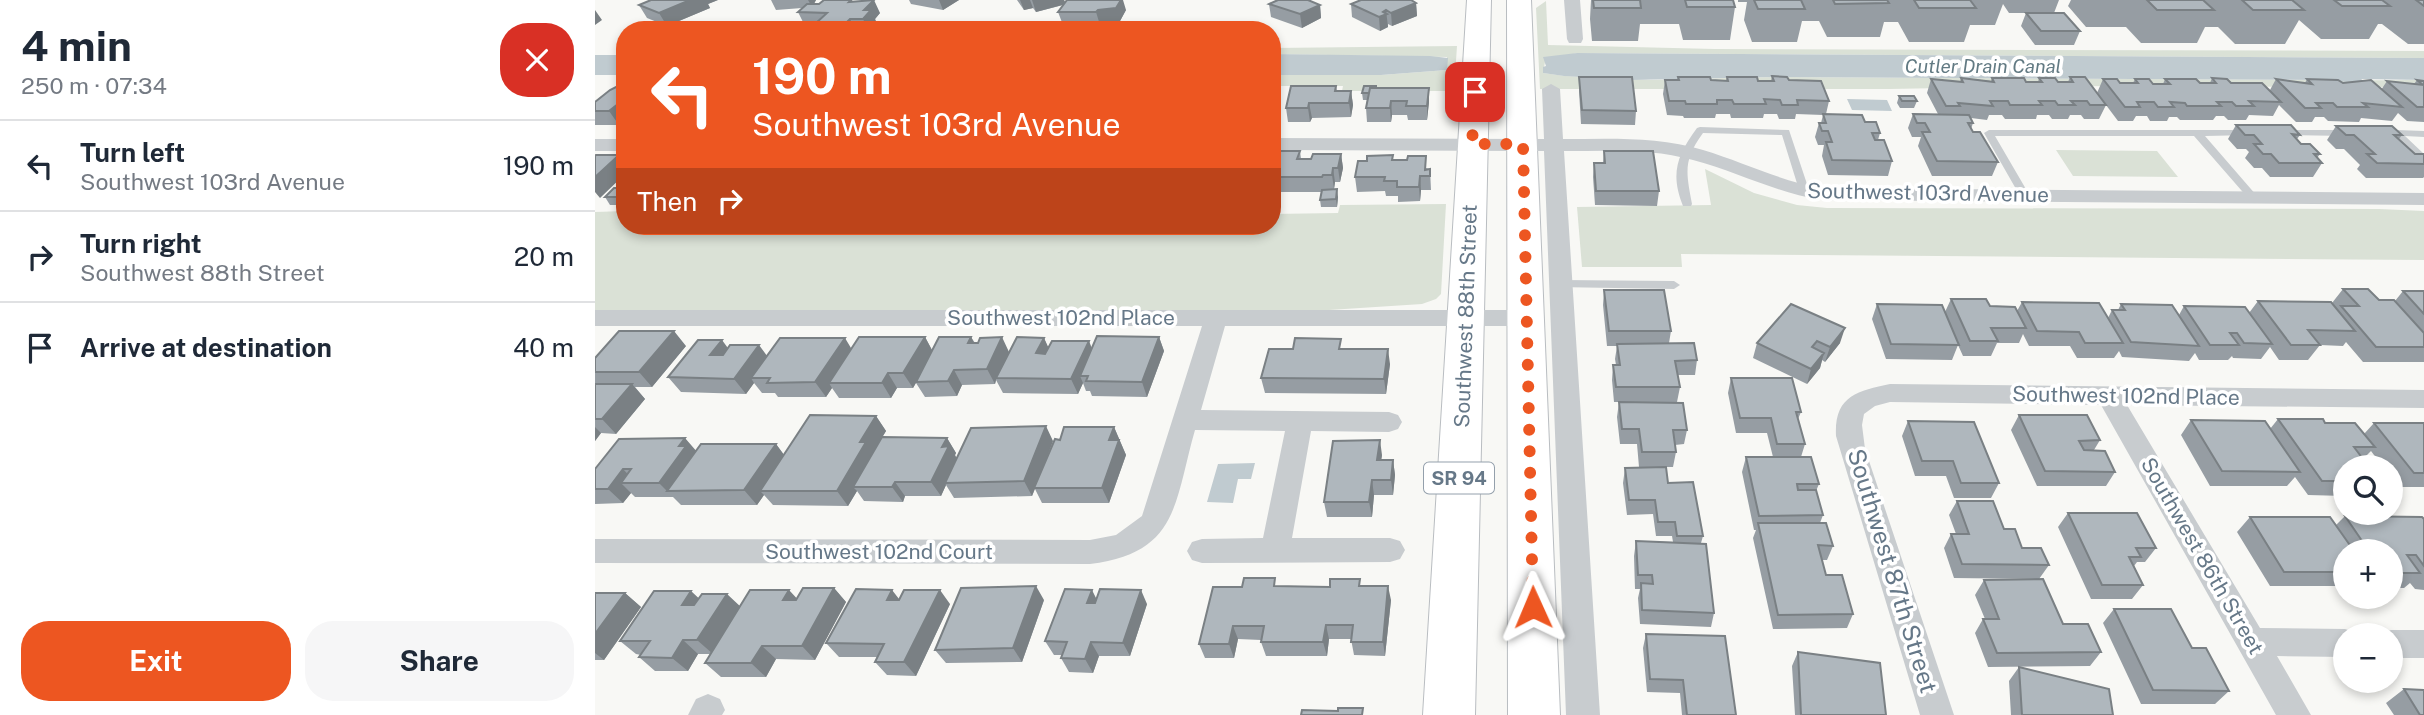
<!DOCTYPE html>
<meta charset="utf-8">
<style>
:root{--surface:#fff;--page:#f6f6f7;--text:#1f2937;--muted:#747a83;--line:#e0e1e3;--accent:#ed5621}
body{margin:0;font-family:"Public Sans",sans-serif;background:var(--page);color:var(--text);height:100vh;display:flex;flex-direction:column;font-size:26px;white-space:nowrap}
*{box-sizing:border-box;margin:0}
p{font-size:23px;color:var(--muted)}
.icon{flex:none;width:38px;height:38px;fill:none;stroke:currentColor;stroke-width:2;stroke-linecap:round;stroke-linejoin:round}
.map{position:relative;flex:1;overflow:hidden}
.panel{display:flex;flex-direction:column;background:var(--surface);width:595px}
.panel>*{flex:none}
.guide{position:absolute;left:21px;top:21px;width:665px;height:214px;border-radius:28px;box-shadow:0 4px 10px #0003;background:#ed5621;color:#fff;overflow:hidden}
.controls{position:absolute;left:1738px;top:455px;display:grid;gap:14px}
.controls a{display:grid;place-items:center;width:70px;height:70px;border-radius:50%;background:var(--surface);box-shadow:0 4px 10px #0003;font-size:35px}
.pin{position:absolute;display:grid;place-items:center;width:60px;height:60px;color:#fff;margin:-30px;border-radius:14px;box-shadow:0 4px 10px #0006}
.me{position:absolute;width:77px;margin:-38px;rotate:359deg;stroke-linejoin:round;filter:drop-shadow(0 0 5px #0008)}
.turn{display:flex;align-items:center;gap:24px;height:147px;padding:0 21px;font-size:32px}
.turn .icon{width:91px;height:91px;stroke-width:2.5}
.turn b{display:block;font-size:49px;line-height:60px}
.then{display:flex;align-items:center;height:66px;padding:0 21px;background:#0003;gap:14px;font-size:26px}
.round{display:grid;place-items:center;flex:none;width:74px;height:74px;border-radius:28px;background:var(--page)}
.summary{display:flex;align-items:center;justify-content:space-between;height:119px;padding:0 21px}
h1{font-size:42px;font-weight:700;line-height:52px}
.action{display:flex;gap:14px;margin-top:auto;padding:14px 21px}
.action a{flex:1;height:80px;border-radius:28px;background:var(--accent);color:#fff;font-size:28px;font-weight:700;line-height:80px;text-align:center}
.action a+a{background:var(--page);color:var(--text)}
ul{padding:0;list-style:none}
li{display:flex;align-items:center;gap:21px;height:91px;padding:0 21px;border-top:2px solid var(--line)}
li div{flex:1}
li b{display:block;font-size:26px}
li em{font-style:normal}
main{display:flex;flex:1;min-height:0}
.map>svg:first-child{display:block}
</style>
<main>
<section class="panel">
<div class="summary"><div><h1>4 min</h1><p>250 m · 07:34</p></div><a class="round" style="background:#d93025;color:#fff"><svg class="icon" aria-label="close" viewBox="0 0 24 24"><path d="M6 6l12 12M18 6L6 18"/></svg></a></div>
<ul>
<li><svg class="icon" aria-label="left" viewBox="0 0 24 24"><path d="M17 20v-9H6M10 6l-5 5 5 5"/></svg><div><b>Turn left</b><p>Southwest 103rd Avenue</p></div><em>190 m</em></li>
<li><svg class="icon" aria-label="right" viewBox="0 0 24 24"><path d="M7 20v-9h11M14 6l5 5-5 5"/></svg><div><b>Turn right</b><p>Southwest 88th Street</p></div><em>20 m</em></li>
<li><svg class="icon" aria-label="arrive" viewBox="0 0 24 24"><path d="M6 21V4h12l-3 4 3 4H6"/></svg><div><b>Arrive at destination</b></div><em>40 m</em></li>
</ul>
<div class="action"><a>Exit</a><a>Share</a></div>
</section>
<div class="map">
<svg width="1829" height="715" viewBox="0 0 1829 715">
<rect width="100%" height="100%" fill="#f8f8f5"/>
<path fill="#dae1d6" d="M951 1 953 45 1120 49 1829 51V58L982 53 950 62 948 73 970 76 1055 80 1180 77 1730 80C1763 81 1795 80 1829 80V87L1449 86 1295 89H945L941 8Z
M862 46 859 91H747L748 86H677V75H786L852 70V57L677 54V48Z
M1461 150 1562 151 1583 177 1478 176Z
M1110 169 1159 193 1202 205 1232 208 1784 209 1829 211V260L1086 254 1087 267H987L982 207 1116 205Z
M851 204 846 294 841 299 827 304 734 310 0 312V212L30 211V226H677V214L743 213 745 205Z"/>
<path fill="#c0cbd0" d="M982 53 1829 58V80L1767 79 1765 83 1730 80 1180 77 1035 80 969 76 948 73V67L951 66 948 57Z
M677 54 835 56 853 58 852 70 786 75H677Z
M0 55H30V75H0Z
M1252 99 1292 100 1297 111 1257 110Z
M660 463 656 479H643L638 503 612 502 623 464Z"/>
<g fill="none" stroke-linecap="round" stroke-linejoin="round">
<g stroke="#b9bdc1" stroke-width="2">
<path id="primary" d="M872 0H896L880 715H828Z
M912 0H936L965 715H913Z"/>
</g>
<path fill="#c8cccf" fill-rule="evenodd" d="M1105 127 1194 130 1215 193 1210 196 1205 193 1187 135 1108 133C1088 160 1091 172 1097 204L1096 206H1088C1075 174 1082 155 1102 128Z
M1394 130H1653L1658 133 1656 135 1610 136 1662 196 1657 199 1653 198 1599 136H1400L1435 196 1430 199 1425 196 1389 133Z
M1689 130H1751L1756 133 1751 136 1686 135 1684 133Z
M1801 130 1829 131V137L1810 136 1829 154V162L1826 161 1798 135 1796 133Z
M965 280 1079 281 1085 285 1079 289 961 287 959 284 961 281Z"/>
<path fill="#c8cccf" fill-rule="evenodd" d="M969 0H985L988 39 986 43H974L972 39Z
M956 84 965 89 968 139C1014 139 1063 136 1108 150 1148 162 1185 181 1226 188L1829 193V205L1226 200C1179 192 1143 172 1098 160 1056 148 1012 151 969 151L1005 715H971L949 151 677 150V138L949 139 947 89Z
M0 139H30V151H0Z
M0 310H931L939 312 943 318 939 324 931 326H630L606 410 794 412 803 415 807 422 803 429 794 432 716 431 697 538H795L805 541 810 550 805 559 795 562 607 563 597 560 592 551 597 542 607 539 668 538 690 431 600 430C579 503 584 553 495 564L0 563V539L495 540 521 535 547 516 607 326H0Z
M1295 384 1829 390V408L1532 405 1665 628 1750 629 1761 633 1762 635H1750V657L1682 656 1716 715H1681L1506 405 1295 402 1280 406 1269 414 1267 425 1270 449 1359 715H1325L1241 436C1239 396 1262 391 1295 384Z
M1796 630H1829V658H1796V635H1784Z
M113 694 125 699 130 710 127 715H93L101 699Z"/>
<use href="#primary" fill="#fff" fill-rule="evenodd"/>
</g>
<path fill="#969da3" d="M123 0 113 4 115 8 72 26 52 18 44 5Z
M176 0H221L219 4H224L257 0 258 2 285 13 280 19 282 24 276 30H223L220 26H210L203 12 207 8 181 10Z
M314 0H364L348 10 316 4Z
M422 0H469L470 2 531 10 525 21 507 23 505 25H468L463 12 468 5 441 12 438 8 429 10Z
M996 0H1138L1140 7 1135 40H1088L1084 24H1045L1043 41H997L995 19Z
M1143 0H1464L1459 13 1485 31 1479 45H1440L1426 26 1431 13H1414L1408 4 1400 25H1375L1369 42H1314L1303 22H1289L1285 37H1232L1224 21H1207L1202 42H1157L1149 20 1152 2H1143Z
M1476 0H1829V44H1813L1787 24H1783L1774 39H1726L1704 20 1690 44H1640L1623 27H1610L1602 43H1546L1531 27H1491L1473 6Z
M821 3 822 16 797 26 793 24V27L785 31 757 17 756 4Z
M674 4 725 5 726 18 707 28 676 17Z
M1177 76 1194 80 1234 101 1231 114 1270 122 1285 133 1283 140 1297 161 1293 176 1233 175 1227 156 1229 145H1223L1220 137 1224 123H1226L1228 115 1201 114 1200 119H1184L1182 114H1169L1168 118H1136L1135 114H1121L1120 118H1089L1088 116 1072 115 1068 94 1070 80H1082L1083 77 1116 80 1131 81 1132 77 1163 81H1176Z
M984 77 1041 111 1040 125 986 124 984 91Z
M1475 77 1511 105 1504 119H1489L1486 115H1475L1473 119H1457L1454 115H1442L1441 119H1410L1407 115H1394L1392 120 1376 118 1378 123 1376 129 1403 162 1397 176H1337L1323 146 1326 137H1317L1313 128 1318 114H1343L1332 93 1336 79 1365 82 1366 78 1396 81 1397 78 1443 82 1444 78 1463 82H1473Z
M1617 78 1675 90 1681 79 1710 83 1712 79 1786 90 1792 81 1819 84 1822 80 1829 81V122L1812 121 1803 113 1797 121 1766 118 1764 122 1733 121 1729 117H1720L1717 122H1701L1684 105 1678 116 1654 115 1651 120H1633L1629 116H1621L1618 120H1585L1582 117H1574L1572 121H1555L1552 116H1541L1538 121H1523L1502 93 1508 79 1525 83H1538L1540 79 1558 84H1568L1570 79 1605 83H1615Z
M30 86V120L24 125H0V102Z
M741 86 742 91H756L758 105 756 117 717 118 715 122H693L691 108Z
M782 88H834V102L832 120H813L812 115H797L796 122H772L771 108 772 100H768L767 93Z
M1304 96 1322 101 1319 108H1305L1302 103Z
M1641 125 1705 135 1702 139 1706 144 1725 154 1722 158 1727 163 1718 177H1675L1667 168H1659L1650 158 1654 152 1651 149H1642L1633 139Z
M1741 126 1807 135 1804 139 1820 154H1829V177L1828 178H1771L1762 169 1765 165 1749 149H1741L1732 140Z
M705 151 706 159H716L746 154 748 168 745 182H740L739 189 730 190 743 197 742 207H726L725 200 726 192H677V158Z
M1009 151 1064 191 1062 206 1000 205 998 177 999 163H1008Z
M798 160 835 169 836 190H826L825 201 803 202V196H791L790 191 762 192 760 177Z
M30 188V203L28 205H15L10 197Z
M1748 289 1784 300 1800 301 1808 291H1829V362H1768L1751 342 1748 346 1725 345 1713 360H1684L1675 347 1666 359 1638 358 1637 356 1633 360H1604L1600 353 1594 361 1527 357 1524 351 1519 358H1482L1475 346H1434L1428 334 1424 343H1402L1396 356H1368L1363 345 1357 360 1291 359 1277 319 1282 304 1350 312 1356 299 1422 311 1427 302 1513 318 1517 310H1523L1526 304 1584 315 1589 306 1654 313 1663 301 1737 303Z
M1009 290 1076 331 1074 343 1102 360 1100 375H1083L1085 387 1082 402H1019L1017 380 1018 365H1021L1020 359 1022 346H1012L1008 305Z
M1196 304 1245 343 1230 362 1227 360 1225 368 1212 384 1158 358 1162 343Z
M330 337 337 350 376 337 380 343 414 352 449 338 453 348 497 349 564 337 569 351 552 397 497 396 495 391H491L488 383 483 394 408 393 401 380 400 384 367 385 362 396 330 397 321 383 318 388H302L296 398H244L237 388 231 397H183L180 393H167L159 383 151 394 86 392 73 377 133 348 172 356 256 349Z
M91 346 57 387H40L50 399 21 434 6 433 0 441V358Z
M748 349 795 364 791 394 670 393 666 378Z
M1136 378 1206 412 1203 419 1210 444 1206 457 1224 484 1221 491 1228 515 1225 523 1238 546 1232 560H1227L1231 575 1258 614 1252 628 1178 629 1158 538 1161 530H1159L1147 472 1151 457H1178L1172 433H1141L1133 393Z
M1024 402 1092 430 1089 444 1080 445 1081 452 1078 467H1044L1042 444H1025L1022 417Z
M1424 415 1505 440 1499 450 1520 472 1511 486H1442L1416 430Z
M281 416 291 431 287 437 352 438 361 453 360 455 361 458 458 441 451 460 465 440 519 427 531 455 514 503H447L440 489 437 496 359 498 351 485 346 496H310L308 502 269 501 262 491 253 506 178 505 169 495 162 505H86L78 497H40L36 493 28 503 0 504V469L101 450 181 444 189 455Z
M1683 419 1730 423 1769 434 1779 423H1829V487H1804L1796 477V467H1788L1776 451 1768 459 1750 467V496L1713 495 1700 477 1692 486H1615L1586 435 1596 420 1675 429Z
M1313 421 1404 483 1396 498H1359L1351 476H1320L1307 436Z
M787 455 786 460H798L800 475 798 495H779L777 517H732L729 502Z
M1030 468 1073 483 1108 536 1106 543 1119 613 1116 627 1045 624 1043 598 1045 589H1040L1039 556 1041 541 1078 542 1077 536H1061L1058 514 1032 515 1028 483Z
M1362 501 1409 529 1427 548 1454 565 1444 579 1359 578 1349 548 1356 534H1361L1354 515Z
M1473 513 1561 548 1550 562H1542L1539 566 1548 585 1537 599H1496L1463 527Z
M1750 516 1829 519V590L1820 589 1815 583 1809 588H1796V551H1750V586H1675L1642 532 1655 517 1741 525Z
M1389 580 1468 624 1506 652 1495 666 1393 667 1380 633 1388 619H1390L1380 595Z
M683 586H766L796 600 790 656 759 655 756 639H734L732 656H671L666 642V640L643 639 639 658H610L604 644Z
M239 588 251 602 220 660 181 659 171 677H126L110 663 116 654H103L93 671H60L44 657 46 655 41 654 25 641 104 598 145 606 202 598Z
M0 593H30L46 607 9 660H0Z
M304 599 355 604 321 676 292 675 280 662 282 657H244L231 643Z
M502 599 552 604 535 656H504L498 673 474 672 466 658 467 655H459L450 641Z
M449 600 427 662 351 663 340 650Z
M1519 609 1597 648 1634 691 1620 704H1546L1508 623Z
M1051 634 1141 715H1087L1085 693 1052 692 1048 648Z
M1203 652 1291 715H1200L1197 666Z
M1424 667 1518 715H1416L1414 681Z
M1809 689 1829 715H1799L1791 703Z"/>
<path fill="#7a8084" d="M95 0H123L113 4 115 8 72 26 64 13Z
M213 0H221L217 7Z
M279 0 285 13 280 19 282 24 276 30H273L268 19 269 10Z
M344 0H364L348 10Z
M425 0H435L438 8 429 10Z
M437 0H469L471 4 441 12Z
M526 0H528L531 10 525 21 507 23 505 25 501 12 503 10Z
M821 3 822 16 797 26 796 13Z
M725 5 726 18 707 28 705 14Z
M0 10 7 20 0 25Z
M791 10 793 27 785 31 784 17 788 12Z
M255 19 261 30H253L250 24Z
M834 88V102L832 120V106Z
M756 91 758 105 756 117 754 103Z
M796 101 797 115 796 122 795 108Z
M714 103 717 118 715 122 713 108Z
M23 104 30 114V120L24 125 14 111Z
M746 154 748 168 745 182 743 168Z
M24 155 30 162V174L5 198 0 192V177Z
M738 168 740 182 739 189 737 175Z
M825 176 826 190 825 201 824 187Z
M742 189 743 197 742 207 741 199Z
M30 190V203L28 205 23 197Z
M1250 328 1245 343 1230 362 1235 347Z
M79 331 91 346 57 387 44 372Z
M330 337 338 352 318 388 308 373Z
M376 337 384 352 373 343Z
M407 337 414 352 401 378V380L400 384 392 369Z
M564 337 569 351 552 397 547 382Z
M250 338 259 353 234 383 237 388 231 397 220 382Z
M449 338 456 353 448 368 441 353Z
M127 340 138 355H115Z
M494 341 500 356 485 376 488 383 483 394 476 379Z
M164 345 175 360 156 378 159 383 151 394 139 379Z
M793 349 795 364 791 394 789 379Z
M1229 353 1225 368 1212 384 1216 369Z
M359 370 367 385 362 396 353 381Z
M293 373 302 388 296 398 287 383Z
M37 384 50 399 21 434 7 419Z
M281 416 291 431 258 487 262 491 253 506 242 491 265 442Z
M451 426 458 441 437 496 429 481Z
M0 427 6 433 0 441Z
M519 427 531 455 514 503 507 488 514 440Z
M90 438 103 453 72 491 78 497 64 483 84 446Z
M352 438 361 453 360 455 363 461 350 483 351 485 346 496 336 482 347 447Z
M785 440 787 455 784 475 782 460Z
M181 444 192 459 165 491 169 495 162 505 149 490Z
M798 460 800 475 798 495 796 480Z
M28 469 41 483H26L36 493 28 503 13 489Z
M777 480 779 495 777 517 774 502Z
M300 482 310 496 308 502 297 487Z
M441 586 449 600 427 662 418 648Z
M793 586 796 600 790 656 788 642Z
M239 588 251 602 220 660 207 646Z
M194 590 207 604 188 600Z
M297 590 308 604 292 600Z
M345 590 355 604 321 676 309 662Z
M497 590 504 604 492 603Z
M546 590 552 604 535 656 528 643Z
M96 591 111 605H87Z
M30 593 46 607 9 660 0 653V634Z
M132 594 147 608 118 654 102 640Z
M731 625 734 639 732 656 728 642Z
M638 626 643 639 639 658 634 644Z
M88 640 103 654 93 671 77 658Z
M496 642 504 656 498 673 490 659Z
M167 646 181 659 171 677 156 663Z"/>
<path fill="#afb7bd" stroke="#7a8084" stroke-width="2" d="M56 0H95L64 13 44 5Z
M229 0H256L254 2 279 0 269 10H276L268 19H255L250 24H220L232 13 203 12 212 4H224Z
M472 0H526L521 8 503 10 501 12H463Z
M683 0H713L725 5 705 14 674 4Z
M766 0H816L821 3 796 13 791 10 788 12 792 14 784 17 756 4Z
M998 0H1045L1046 8H999Z
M1090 0H1138L1140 7H1092Z
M1159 0H1206L1210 9H1163Z
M1238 0H1292L1294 3 1240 4Z
M1319 0H1375L1381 8H1324Z
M1552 0H1608L1619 10H1562Z
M1647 0H1697L1709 10H1658Z
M1739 0H1787L1795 6H1747Z
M1821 0H1829V6Z
M1431 13H1469L1485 31H1446Z
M1177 76 1192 77 1194 80 1226 81 1234 101 1202 100 1203 105H1187L1185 100 1169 99 1171 104H1139L1137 100H1122V104H1091L1090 101H1074L1070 80H1084L1083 77H1115L1116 80 1133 81 1132 77H1162L1163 81H1179Z
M984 77H1037L1041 111 987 110Z
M1475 77H1490L1511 105H1495L1492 101H1476L1480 105H1463L1460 101H1444L1447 105H1415L1413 101H1395L1398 106 1363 103 1365 106H1351L1336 79 1368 82 1366 78 1399 82 1397 78H1429L1431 82H1447L1444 78H1460L1463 82H1478Z
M1617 78 1632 79 1636 83H1667L1686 102 1654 101 1659 106H1641L1637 102H1622L1626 106H1592L1590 103 1575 102 1579 107H1563L1559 102H1542L1545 107H1530L1508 79H1522L1525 83H1543L1540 79H1554L1558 84H1575L1570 79H1601L1605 83H1621Z
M1681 79 1717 84 1712 79 1743 80 1748 83 1776 80 1807 107 1768 103 1773 107H1742L1738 103H1721L1726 108H1710Z
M1822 80 1829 81V107H1822L1792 81 1828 85Z
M23 86H30V104H23L14 111H0V102L15 90Z
M696 86H741L740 91H756L754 103H714L713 108H691Z
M769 86H781V88H775L774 93H767Z
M775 88H834L832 106H811L812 101H796L795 108H771Z
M1304 96H1319L1322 101H1307Z
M1228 114 1267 115 1270 122H1281L1285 133H1277L1280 140H1289L1297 161 1237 160 1231 142H1237L1233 131H1227L1224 123H1231Z
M1318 114 1374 115 1378 123H1373L1378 132H1385L1403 162 1342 161 1327 132H1335L1330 123H1322Z
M1641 125H1696L1705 135 1697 134 1706 144H1715L1725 154H1719L1727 163H1684L1676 154H1668L1659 144H1667L1659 135H1650Z
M1741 126H1797L1807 135H1799L1820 154H1829V164L1782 163 1772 154H1780L1759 135H1751Z
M679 151H705L702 159H716L718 154H746L743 168H738L737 175H728L727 177H677V158Z
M1009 151H1058L1064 191H1001L999 163H1010Z
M1 155H24L0 177V156Z
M798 155 797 160H812L813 156H831L830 170 835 169V176H825L824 187H802V181H789L790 177H760L763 161H772V156Z
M19 188H30V190L23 197H10Z
M742 189 741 199 725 200 727 190Z
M1748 289H1773L1784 300H1799L1829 333V347H1781L1746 306H1764Z
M1009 290H1069L1076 331H1014Z
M1808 291H1829V314Z
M1356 299H1391L1395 306 1420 307 1431 328H1396L1403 341H1375Z
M1663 301 1736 302 1760 331 1713 330 1725 345H1696Z
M1427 302 1504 303 1528 343H1490L1484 332 1442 331Z
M1196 304 1250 328 1235 347 1222 341 1217 347 1229 353 1216 369 1162 343Z
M1282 304 1347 305 1364 345 1296 344Z
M1526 304 1577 305 1604 346 1536 342 1517 310H1530Z
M1589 306 1650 307 1677 344 1649 343 1642 333H1635L1644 345H1615Z
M24 331H79L44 372H0V358Z
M502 336 564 337 547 382 491 381 493 376H485Z
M264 337H330L308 373H293L287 383H234Z
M344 337H376L373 343H383L385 338 407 337 392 369 359 370 353 381 321 382Z
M422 337 449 338 441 353 450 354 457 341H494L476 379 401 378Z
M185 338H250L220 382 172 383 175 378H156Z
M700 338 746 339 744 349H793L789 379 666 378 674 349H698Z
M103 340H127L115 355H128L135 345H164L139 379 73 377Z
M1099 343 1102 360 1080 361 1085 387H1021L1018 365H1025L1022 344Z
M1136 378H1197L1206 412H1201L1210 444H1182L1176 418H1145Z
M0 384H37L7 419H0Z
M1024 402 1088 403 1092 430H1078L1081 452H1047L1044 429H1027Z
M215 415 281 416 265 442H271L242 491H165Z
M1424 415H1492L1505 440 1484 441 1489 450 1510 451 1520 472 1450 471Z
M1683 419H1728L1730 423H1760L1780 447H1759L1774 467H1750V481H1727Z
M1596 420 1670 421 1705 472 1627 471Z
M1313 421 1379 422 1404 483H1366L1358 461H1327Z
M1779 423H1829V473H1819Z
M451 426 429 481 350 483 376 428Z
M469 427H519L514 440H524L507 488H439L460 439 465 440Z
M287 437 352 438 347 447 354 446 336 482H300L297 487H258Z
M90 438 84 446H91L64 483H26L36 469H28L13 489H0V469L24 439Z
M785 440 782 460H798L796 480H777L774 502H729L738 441Z
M106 444H181L149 490 72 491Z
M1151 457H1216L1224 484H1202L1203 490H1221L1228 515 1164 516Z
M1071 467 1073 483 1098 482 1108 536H1082L1080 522H1063L1060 500H1034L1030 468Z
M1362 501H1398L1409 529H1420L1427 548H1446L1454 565 1367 564 1356 534H1374Z
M1473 513H1542L1561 548H1541L1546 557H1534L1548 585H1507Z
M1750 516 1827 517 1829 519V566L1821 555H1812L1825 573H1796V551H1774Z
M1655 517H1735L1759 551H1750V572H1689Z
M1163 523H1231L1238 546 1223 545 1231 575H1247L1258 614 1183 615Z
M1041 541 1111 544 1119 613 1047 610 1046 583 1058 584 1057 575H1043Z
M649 578H680L679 586 735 587V579H765L764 586H793L788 642H756L758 625H731L728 642H666L669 626H638L634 644H604L618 587H647Z
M1448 579 1468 624H1493L1506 652 1402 653 1388 619H1404L1389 580Z
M441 586 418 648 340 650 366 588Z
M208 588H239L207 646H167L156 663H110L155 590H194L188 600H201Z
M261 589 297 590 292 600H304L309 590H345L309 662H280L289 644 231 643Z
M470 589 497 590 492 603H500L505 589 546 590 528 643 496 642 490 659 466 658 472 642 450 641Z
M59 591H96L87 605H99L107 594H132L102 640H88L77 658 44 657 55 641H25Z
M0 593H30L0 634Z
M1519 609H1576L1597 648H1611L1634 691 1558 690Z
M1051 634 1130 636 1141 715H1092L1088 680 1055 679Z
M1203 652 1285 663 1291 715H1206Z
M1424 667 1514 689 1518 715H1427Z
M1809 689 1829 690V715H1825Z
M743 708H768L767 715H706L707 710 743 711Z"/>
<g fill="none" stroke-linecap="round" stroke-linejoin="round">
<path stroke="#ed5621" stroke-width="12" stroke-dasharray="0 21.6" d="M880 92 877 144H928L938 607"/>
</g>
<g text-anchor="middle" stroke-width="7" stroke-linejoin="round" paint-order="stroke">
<g font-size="19" font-style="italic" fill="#627a83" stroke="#fff">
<text x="1388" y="73">Cutler Drain Canal</text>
</g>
<rect fill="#fff" stroke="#94a0ac" stroke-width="2" x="829" y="462.5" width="70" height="31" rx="5"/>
<g font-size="19" font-weight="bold" fill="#667888">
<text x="864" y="485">SR 94</text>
</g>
<g font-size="21" fill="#667888" stroke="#fff">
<text transform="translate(1333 193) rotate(1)" y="7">Southwest 103rd Avenue</text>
<text transform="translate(871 316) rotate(-88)" y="7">Southwest 88th Street</text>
<text x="466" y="325">Southwest 102nd Place</text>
<text transform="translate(1531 396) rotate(1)" y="7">Southwest 102nd Place</text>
<text x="284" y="559">Southwest 102nd Court</text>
<text transform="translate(1607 556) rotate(60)" y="7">Southwest 86th Street</text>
</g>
<g font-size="24" fill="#667888" stroke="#fff">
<text transform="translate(1297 571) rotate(73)" y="8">Southwest 87th Street</text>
</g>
</g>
</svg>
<div class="controls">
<a><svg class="icon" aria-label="search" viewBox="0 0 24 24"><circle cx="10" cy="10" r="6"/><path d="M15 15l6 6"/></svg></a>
<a>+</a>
<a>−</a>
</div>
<div class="pin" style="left:880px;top:92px;background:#d93025"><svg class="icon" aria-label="arrive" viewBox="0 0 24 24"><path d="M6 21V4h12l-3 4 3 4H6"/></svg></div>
<svg class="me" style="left:938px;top:607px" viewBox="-20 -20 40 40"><path d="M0-17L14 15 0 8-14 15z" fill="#ed5621" stroke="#fff" stroke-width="4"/></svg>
<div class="guide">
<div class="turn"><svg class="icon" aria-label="left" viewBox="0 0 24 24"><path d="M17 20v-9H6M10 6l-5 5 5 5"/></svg><div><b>190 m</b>Southwest 103rd Avenue</div></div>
<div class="then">Then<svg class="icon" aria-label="right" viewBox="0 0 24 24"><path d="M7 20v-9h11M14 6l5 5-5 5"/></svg></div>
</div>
</div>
</main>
